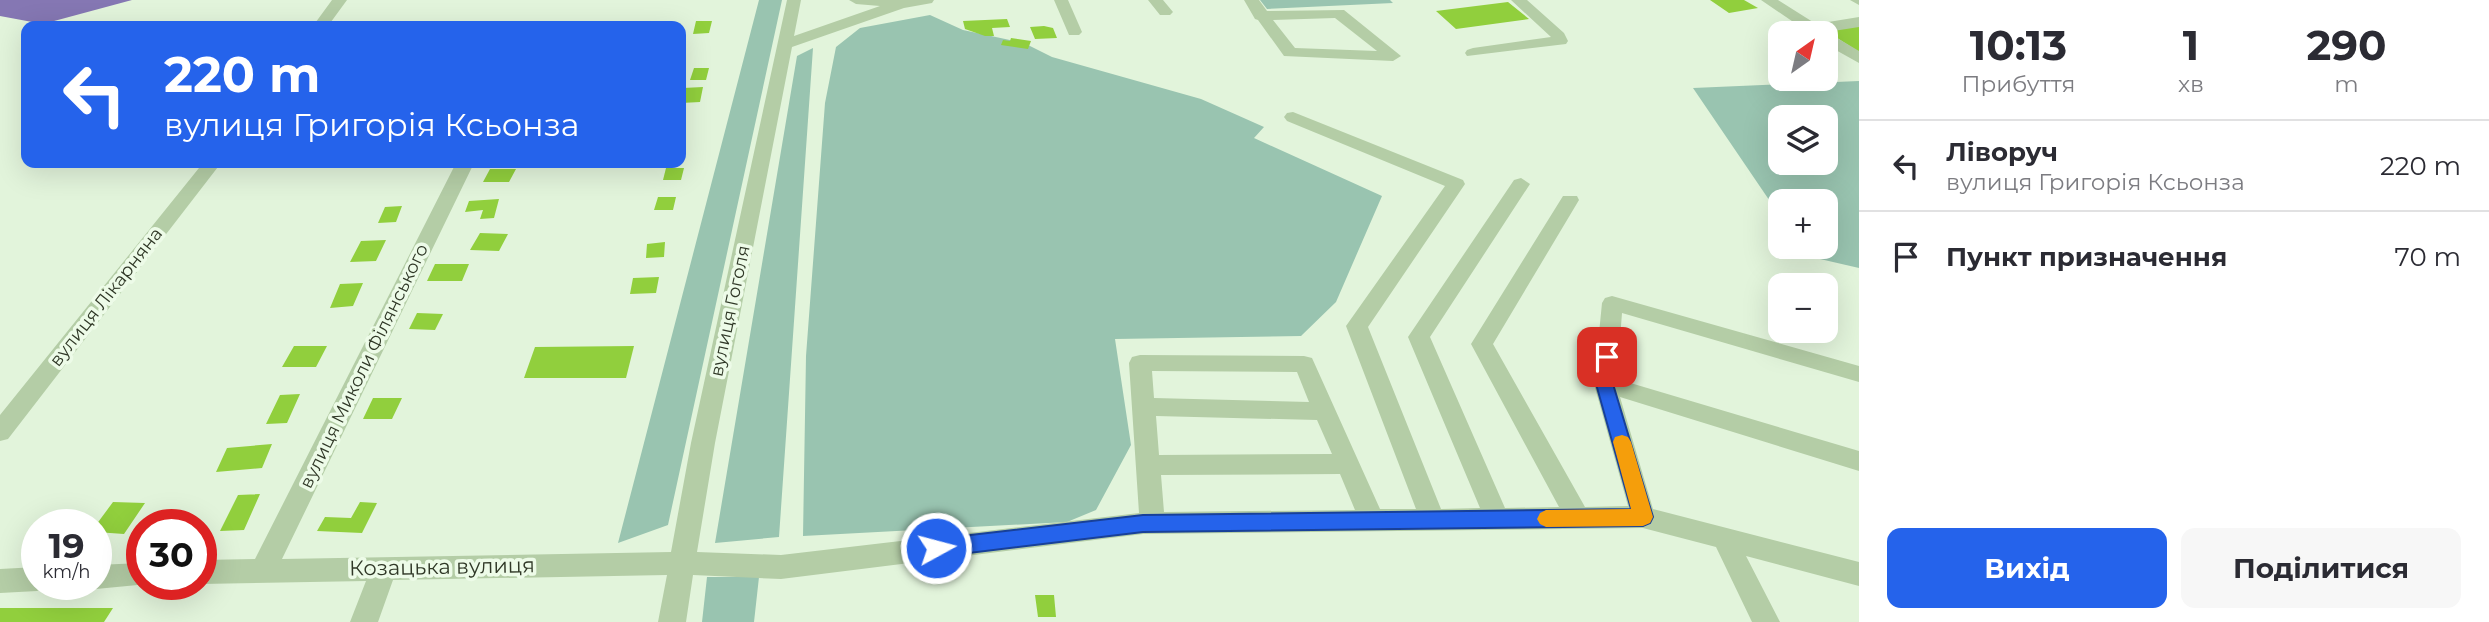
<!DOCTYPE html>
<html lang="uk">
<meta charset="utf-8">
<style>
:root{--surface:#fff;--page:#f7f7f7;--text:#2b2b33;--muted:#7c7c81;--line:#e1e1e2;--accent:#2563eb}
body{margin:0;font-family:Montserrat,sans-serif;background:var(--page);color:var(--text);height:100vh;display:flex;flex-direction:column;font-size:26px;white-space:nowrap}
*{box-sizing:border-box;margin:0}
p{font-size:23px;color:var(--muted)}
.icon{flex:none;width:38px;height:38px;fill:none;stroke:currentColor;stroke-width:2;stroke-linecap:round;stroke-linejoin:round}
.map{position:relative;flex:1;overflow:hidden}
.panel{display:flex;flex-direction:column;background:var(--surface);width:630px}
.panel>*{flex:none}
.top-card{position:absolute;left:21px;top:21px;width:665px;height:147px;border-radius:14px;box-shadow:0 7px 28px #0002;background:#2563eb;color:#fff;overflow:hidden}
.needle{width:46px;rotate:34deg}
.tools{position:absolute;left:1768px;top:21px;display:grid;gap:14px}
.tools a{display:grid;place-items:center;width:70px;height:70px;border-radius:14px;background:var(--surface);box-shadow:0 7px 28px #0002;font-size:35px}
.speed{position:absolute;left:21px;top:509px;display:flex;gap:14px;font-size:35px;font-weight:700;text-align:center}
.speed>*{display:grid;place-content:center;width:91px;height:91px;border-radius:50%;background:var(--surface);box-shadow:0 7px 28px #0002;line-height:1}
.speed small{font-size:18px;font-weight:400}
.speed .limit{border:10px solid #d22;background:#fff;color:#111}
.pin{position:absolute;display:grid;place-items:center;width:60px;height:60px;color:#fff;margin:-30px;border-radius:14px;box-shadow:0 4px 10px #0006}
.me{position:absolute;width:77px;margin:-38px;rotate:83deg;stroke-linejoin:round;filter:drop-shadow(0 0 5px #0008)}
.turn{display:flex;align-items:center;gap:24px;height:147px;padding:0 28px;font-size:32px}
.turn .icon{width:91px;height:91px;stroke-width:2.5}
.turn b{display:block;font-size:49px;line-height:60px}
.eta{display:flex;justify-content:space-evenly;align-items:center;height:119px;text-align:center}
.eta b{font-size:42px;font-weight:700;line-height:49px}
.primary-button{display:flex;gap:14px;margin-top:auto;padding:14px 28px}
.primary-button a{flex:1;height:80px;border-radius:14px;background:var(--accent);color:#fff;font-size:28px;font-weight:700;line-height:80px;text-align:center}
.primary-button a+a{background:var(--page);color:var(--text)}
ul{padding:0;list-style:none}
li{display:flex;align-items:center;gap:21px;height:91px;padding:0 28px;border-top:2px solid var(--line)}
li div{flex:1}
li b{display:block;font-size:26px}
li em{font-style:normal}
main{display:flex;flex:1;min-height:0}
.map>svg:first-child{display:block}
</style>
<main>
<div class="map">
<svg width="1859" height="622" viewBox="0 0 1859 622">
<rect width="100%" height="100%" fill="#e2f4db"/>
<path fill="#99c4b0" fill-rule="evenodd" d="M759 0H782L668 525 618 543Z
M1260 0H1390L1393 3 1267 9Z
M930 15 963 30 1024 43 1052 57 1201 99 1264 127 1254 138 1382 196 1336 302 1301 336 1115 339 1131 445 1096 510 1067 522 803 536 806 356 825 103 836 47 860 28Z
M813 48 779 537 715 543 797 56Z
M1859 81V268L1807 256 1801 247H1825V201H1780V216L1693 88ZM1825 117V163H1780V117Z
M707 577H759L754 622H702Z"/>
<path fill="#8577b3" d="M0 0H132L43 24 0 16Z"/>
<path fill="#91cf3d" d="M1710 0H1744L1758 8 1729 13Z
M1508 2 1529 19 1456 29 1436 11Z
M1007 19 1010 27 992 28 994 36H985L965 29 963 21Z
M696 21H712L709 33 693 34Z
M1859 24V52L1823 29Z
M1044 26 1053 28 1057 38 1035 39 1030 27Z
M1011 38 1031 41 1028 49 1001 45 1003 40 1010 41Z
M694 68H709L706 80H690Z
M703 87 700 102 681 103 683 88Z
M666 168H684L681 180H663Z
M490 169H516L509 182H483Z
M658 197H676L673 210H654Z
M499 199 494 218 480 219 483 210 465 212 469 201Z
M402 206 396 222 378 223 385 207Z
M480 233 508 234 499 251 470 250Z
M386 240 376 261 350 262 361 241Z
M665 242 664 257 646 258 647 244Z
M435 264H469L462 281H427Z
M659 277 656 293 630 294 633 278Z
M363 283 353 306 330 308 340 284Z
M417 313 443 314 435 330 409 329Z
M294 346H327L316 367H282Z
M634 346 626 378H524L535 347Z
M300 394 287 423 266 424 280 395Z
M373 398H402L392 419H363Z
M272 444 262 468 216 472 227 448Z
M260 494 244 530 220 531 238 495Z
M113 502 145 503 124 534 96 532V525Z
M360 502 377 503 362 533 317 531 325 517 351 518Z
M1035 595H1054L1056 617H1038Z
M0 608H113L104 622H0Z"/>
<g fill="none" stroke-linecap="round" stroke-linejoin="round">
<path fill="#b4cda6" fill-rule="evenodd" d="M332 0H347L328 26H313Z
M787 0H801L794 36 880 6 856 4 849 0H934L932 3 904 8 792 47 715 443 697 552 781 555 1139 513 1129 363 1132 357 1140 355 1304 356 1312 358 1380 509H1416L1346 326 1445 186 1287 121 1284 117 1287 113 1293 112 1463 180 1465 184 1368 327 1441 509 1480 508 1408 337 1514 180 1521 178 1530 184 1430 337 1505 508 1559 507 1471 344 1563 196H1577L1579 200 1493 344 1585 507 1628 506 1594 384 1602 303 1605 298 1612 296 1859 366V382L1622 313 1617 379 1859 451V471L1620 397 1653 509 1859 562V586L1746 556 1780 622H1752L1716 547 1643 528 1143 534 781 579 693 575 686 622H658L667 575 393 580 378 622H350L366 581 201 584V560L255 559 456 163H474L282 559 671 552 691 443ZM1152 371 1297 372 1309 402 1154 398ZM1156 416 1317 420 1332 454 1159 455ZM1340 474 1355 510 1164 512 1161 475Z
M1054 0H1068L1082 32 1079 35H1069Z
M1148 0H1163L1173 12 1170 15H1160Z
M1244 0H1259L1267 11 1344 10 1401 56 1393 61 1284 56 1258 20 1255 19ZM1335 18 1377 51 1295 48 1273 20Z
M1511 0H1527L1564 33 1568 41 1566 44 1467 56 1465 53 1467 50 1473 48 1551 37Z
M1761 0H1778L1816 24 1859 17V27L1827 32 1859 51V63L1825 44V33L1808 32Z
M1850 0H1859V5Z
M203 163H221L8 439 0 441V415Z
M142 563V584H148L96 589 86 584H96V565Z
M37 567V584H48L46 587 37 591 0 593V569Z"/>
</g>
<path fill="#2563eb" stroke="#184099" stroke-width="2" d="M1607 351 1616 357 1613 384 1653 517 1650 523 1643 526 1143 532 936 557 929 554 926 548 929 542 936 539 1143 515 1631 509 1596 384 1599 357Z"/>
<path fill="#f59e0b" d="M1622 435 1628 437 1631 442 1653 517 1650 523 1643 526 1546 527 1540 524 1537 519 1540 513 1546 510 1631 509 1613 442 1615 437Z"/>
<g text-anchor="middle" stroke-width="7" stroke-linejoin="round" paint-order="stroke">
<g font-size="18" fill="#303827" stroke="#edfbe8">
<text transform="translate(106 297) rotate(-52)" y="6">вулиця Лікарняна</text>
<text transform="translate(730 311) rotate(-78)" y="6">вулиця Гоголя</text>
<text transform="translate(364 366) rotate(-64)" y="6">вулиця Миколи Філянського</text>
</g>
<g font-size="21" fill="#303827" stroke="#edfbe8">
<text transform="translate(442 567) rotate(-1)" y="7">Козацька вулиця</text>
</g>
</g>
</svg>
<div class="tools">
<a><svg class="needle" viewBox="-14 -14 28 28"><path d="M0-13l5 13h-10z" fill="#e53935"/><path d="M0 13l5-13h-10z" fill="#7c7c81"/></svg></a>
<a><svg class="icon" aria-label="layers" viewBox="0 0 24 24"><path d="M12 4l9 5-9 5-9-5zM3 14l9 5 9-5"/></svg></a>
<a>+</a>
<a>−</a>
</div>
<div class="speed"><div>19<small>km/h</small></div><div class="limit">30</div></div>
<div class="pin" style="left:1607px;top:357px;background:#d93025"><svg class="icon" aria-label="arrive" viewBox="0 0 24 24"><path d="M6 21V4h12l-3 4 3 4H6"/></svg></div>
<svg class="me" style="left:936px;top:548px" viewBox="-20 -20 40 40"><circle r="17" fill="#2563eb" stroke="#fff" stroke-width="3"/><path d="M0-11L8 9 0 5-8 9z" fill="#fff"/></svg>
<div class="top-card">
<div class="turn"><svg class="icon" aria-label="left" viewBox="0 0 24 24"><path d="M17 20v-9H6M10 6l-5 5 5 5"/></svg><div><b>220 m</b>вулиця Григорія Ксьонза</div></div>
</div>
</div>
<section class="panel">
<div class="eta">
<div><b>10:13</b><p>Прибуття</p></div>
<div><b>1</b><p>хв</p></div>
<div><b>290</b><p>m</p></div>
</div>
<ul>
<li><svg class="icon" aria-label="left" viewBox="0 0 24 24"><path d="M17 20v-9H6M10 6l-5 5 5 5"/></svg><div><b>Ліворуч</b><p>вулиця Григорія Ксьонза</p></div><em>220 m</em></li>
<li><svg class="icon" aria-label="arrive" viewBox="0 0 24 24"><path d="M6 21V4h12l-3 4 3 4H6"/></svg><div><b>Пункт призначення</b></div><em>70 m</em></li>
</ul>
<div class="primary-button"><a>Вихід</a><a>Поділитися</a></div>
</section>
</main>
